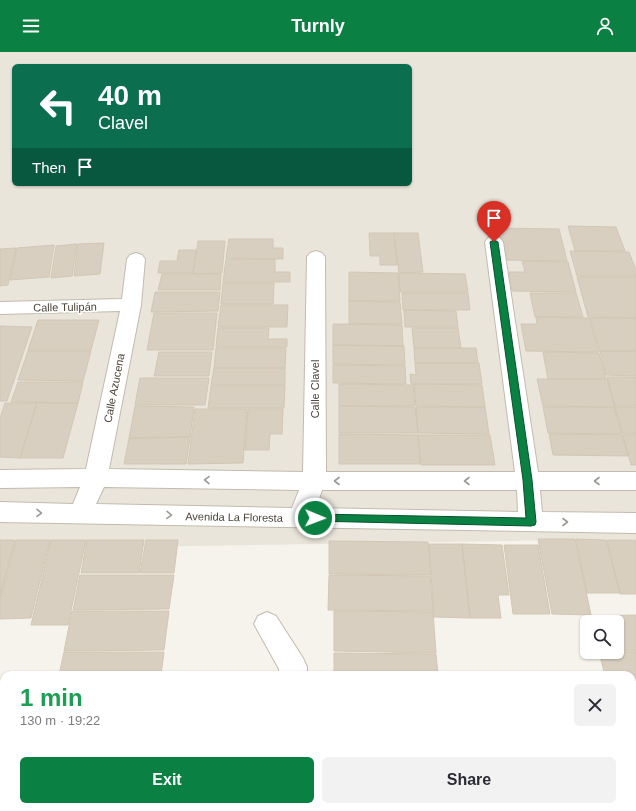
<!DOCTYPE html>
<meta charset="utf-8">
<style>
:root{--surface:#fff;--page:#f2f2f3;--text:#2b2b33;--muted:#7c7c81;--accent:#0b8043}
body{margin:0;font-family:Helvetica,sans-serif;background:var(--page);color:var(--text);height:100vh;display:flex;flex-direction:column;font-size:15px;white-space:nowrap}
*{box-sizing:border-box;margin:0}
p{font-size:13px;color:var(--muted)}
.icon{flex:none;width:22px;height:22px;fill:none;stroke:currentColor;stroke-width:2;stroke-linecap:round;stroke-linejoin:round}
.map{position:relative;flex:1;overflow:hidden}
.side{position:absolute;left:0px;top:619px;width:636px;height:140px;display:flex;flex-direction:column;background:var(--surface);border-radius:12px 12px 0 0;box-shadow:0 1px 3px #0004}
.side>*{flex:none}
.top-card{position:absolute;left:12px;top:12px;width:400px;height:122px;border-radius:6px;box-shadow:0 1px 3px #0004;background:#0b6e4f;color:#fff;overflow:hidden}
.buttons{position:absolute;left:580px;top:563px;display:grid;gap:8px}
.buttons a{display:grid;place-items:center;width:44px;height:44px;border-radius:6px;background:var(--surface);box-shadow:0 1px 3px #0004;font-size:20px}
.pin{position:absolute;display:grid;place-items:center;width:34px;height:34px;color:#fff;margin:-41px -17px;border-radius:50% 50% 50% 0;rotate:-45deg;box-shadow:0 0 4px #0007}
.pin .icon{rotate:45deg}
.me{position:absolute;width:44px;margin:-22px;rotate:91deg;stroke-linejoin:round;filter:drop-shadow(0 0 3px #0008)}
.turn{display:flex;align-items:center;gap:14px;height:84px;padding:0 20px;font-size:18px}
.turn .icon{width:52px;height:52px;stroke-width:2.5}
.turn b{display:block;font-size:28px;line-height:34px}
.then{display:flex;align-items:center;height:38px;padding:0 20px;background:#0003;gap:8px;font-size:15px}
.round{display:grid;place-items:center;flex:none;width:42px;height:42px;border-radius:6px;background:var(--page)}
.headline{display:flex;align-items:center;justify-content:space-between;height:68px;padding:0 20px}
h1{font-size:24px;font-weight:600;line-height:30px;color:#1e9e55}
.cta{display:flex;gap:8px;margin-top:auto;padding:8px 20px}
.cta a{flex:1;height:46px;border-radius:6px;background:var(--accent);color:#fff;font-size:16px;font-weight:600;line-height:46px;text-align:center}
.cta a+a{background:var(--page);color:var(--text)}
header{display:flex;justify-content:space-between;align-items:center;height:52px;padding:0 20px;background:var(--accent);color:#fff;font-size:18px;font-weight:600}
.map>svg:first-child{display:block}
</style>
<header><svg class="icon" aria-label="menu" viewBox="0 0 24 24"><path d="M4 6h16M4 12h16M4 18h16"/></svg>Turnly<svg class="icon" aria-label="person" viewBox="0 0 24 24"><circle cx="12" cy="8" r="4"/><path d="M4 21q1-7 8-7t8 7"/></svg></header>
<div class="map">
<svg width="636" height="759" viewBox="0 0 636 759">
<rect width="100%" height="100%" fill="#f6f3ec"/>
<path fill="#eae5da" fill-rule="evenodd" d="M0 0H636V487L0 497ZM14 14H410V132H14Z"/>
<path fill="#d8cfc1" stroke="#d3c7b4" d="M568 174 616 175 625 199H575Z
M498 176 559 177 567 209 504 208Z
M369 181H394L397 213H380V204H370Z
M394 181H418L423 220 399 221Z
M229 187H273V196H283V207L226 206Z
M198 189H225L222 221 193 222Z
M104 191 100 222 74 224 78 192Z
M77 192 72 224 51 226 56 194Z
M54 193 49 225 10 228 17 196Z
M16 196 8 233 0 234V197Z
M179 198H196L193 221H158L160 209H177Z
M570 199 629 200 636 218V224H577Z
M226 207H275V220H290V230H223Z
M522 209 568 210 576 240 512 239 509 220H525Z
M349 220 398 221 400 249H349Z
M399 221 465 222 468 240H400Z
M162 222H221L220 238H158Z
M577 225H636V266L588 265Z
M223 231H274L273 252H221Z
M155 240H220L218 259 151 260Z
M402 241H468L470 258H403Z
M530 241H576L583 265H535Z
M349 249 400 250 402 272H349Z
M221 253H288L287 275H218Z
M404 258 456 259 458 275H405Z
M154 261H217L213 298H147Z
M536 265 589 266 599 300 526 299 521 272H537Z
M590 266H636V299H600Z
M38 268H99L91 298H28Z
M333 272 402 273 403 294 333 293Z
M0 274 32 275 7 349H0Z
M218 276H269L268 287H287V295H216Z
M412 276H458L461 296H414Z
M333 293 404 294 405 313 333 312Z
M216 296H286L285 316H214Z
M414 296H476L478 311H415Z
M28 299H91L83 329 18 328Z
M600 299H636V324L606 323Z
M159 300H212L209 324H154Z
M543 300 599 301 606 327H548Z
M415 311H479L482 332H411L410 322 416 323Z
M333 313 405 314 406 332 333 331Z
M214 316H285V333H211Z
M607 325H636V354H615Z
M140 326H209L205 353H135Z
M537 327H607L615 355 543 354Z
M18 330H83L78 351 11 350Z
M339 332 413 333 415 354H339Z
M414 332 482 333 485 355 416 354Z
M211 334H285L284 356H208Z
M5 351H37L20 406 0 405V366Z
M37 351H78L63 406H20Z
M135 354 194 355 190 385 129 386Z
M339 354 415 355 418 381H339Z
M416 355H485L489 382 418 381Z
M543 355H614L622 382 548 381Z
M615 355H636V382H623Z
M195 357H247L243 411 188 412Z
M248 357H283L282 382H270L269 398H245Z
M339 382 418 383 420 412H339Z
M549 382 622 383 628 404 553 403Z
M418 383H490L495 413H421Z
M623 383H636V413H631Z
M190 385 186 412H124L129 386Z
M538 487H575L591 563 552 562Z
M576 487 606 488 620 541H587Z
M0 488H15L0 544Z
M16 488H50L31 566 0 567V547Z
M51 488H86L68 573H31Z
M87 488H144L139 521H81Z
M146 488H178L174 521H140Z
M607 488H636V542H620Z
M329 489 428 490 431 523 329 522Z
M429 492H462L470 566 434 565Z
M462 492 502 493 509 543H498L501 566H470Z
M504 493H538L550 562H513Z
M80 523H174L169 557 73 558Z
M329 523 430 524 433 559 328 558Z
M72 559H169L164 598 64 599Z
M334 559 433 560 436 601 334 599Z
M636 563V599H617V570H592L590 564Z
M64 600H164L161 623H59Z
M599 600H636V632H632V623H605Z
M334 601 436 602 438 623H334Z
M632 634H636V674H632Z
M632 675H636V718H632Z
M632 720H636V754L632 737Z
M72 755H144L143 759H72Z
M147 755H257V759H146Z
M335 755H447V759H335Z
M450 755H556L557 759H450Z"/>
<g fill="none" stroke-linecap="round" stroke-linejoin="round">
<g stroke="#c2bbae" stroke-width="2">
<path id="street" d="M494 185 500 186 503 190 538 420H636V438H540L542 460 636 461V481L0 470V450L73 452 80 435 0 436V418L86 417 120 259 0 262V250L122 247 127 207 130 203 136 201 142 203 145 207 141 253 109 417 303 420 307 205 310 201 316 199 322 201 325 205 326 420H515L485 190 488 186ZM104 435 299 438 292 456 96 452ZM322 438H517L518 460 316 456Z
M267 560 276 564 303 606 307 615V623H279V617L254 572 258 564Z
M0 639 4 640V672L0 671Z
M4 701V747L0 749V703Z
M276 755H306V759H276Z
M581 755H611L612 759H582Z"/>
</g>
<use href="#street" fill="#fff" fill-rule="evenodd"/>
</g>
<defs><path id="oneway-chevron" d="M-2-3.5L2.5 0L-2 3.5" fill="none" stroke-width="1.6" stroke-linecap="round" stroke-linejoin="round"/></defs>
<g stroke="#9c9892">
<use href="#oneway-chevron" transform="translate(207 428) rotate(-179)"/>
<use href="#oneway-chevron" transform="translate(337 429) rotate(180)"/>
<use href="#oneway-chevron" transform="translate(467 429) rotate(180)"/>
<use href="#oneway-chevron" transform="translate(597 429) rotate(-180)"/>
<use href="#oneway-chevron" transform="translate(39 461) rotate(1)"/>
<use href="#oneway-chevron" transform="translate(169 463) rotate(1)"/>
<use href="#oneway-chevron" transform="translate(565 470)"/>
</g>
<path fill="#0b8043" stroke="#07532c" d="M494 188 498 190 532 428 536 470 535 473 531 474 312 469 310 466 312 464 315 462 526 466 523 428 490 190Z"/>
<g text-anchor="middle" stroke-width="3.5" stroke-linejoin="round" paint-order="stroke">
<g font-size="11" fill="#4b4439" stroke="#fff">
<text transform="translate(65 255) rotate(-1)" y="4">Calle Tulipán</text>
<text transform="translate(114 336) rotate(-79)" y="4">Calle Azucena</text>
<text transform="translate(315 337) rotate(-90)" y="4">Calle Clavel</text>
<text transform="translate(234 465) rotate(1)" y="4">Avenida La Floresta</text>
</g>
</g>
</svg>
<div class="buttons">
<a><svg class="icon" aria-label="search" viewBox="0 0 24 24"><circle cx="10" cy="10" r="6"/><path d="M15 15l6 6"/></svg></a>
</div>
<div class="pin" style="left:494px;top:190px;background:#d93025"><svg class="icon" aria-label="arrive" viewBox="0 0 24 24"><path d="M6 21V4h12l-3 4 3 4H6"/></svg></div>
<svg class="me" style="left:315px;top:466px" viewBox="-20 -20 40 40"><circle r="17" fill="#0b8043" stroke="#fff" stroke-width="3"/><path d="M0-11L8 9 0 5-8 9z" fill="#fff"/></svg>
<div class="top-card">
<div class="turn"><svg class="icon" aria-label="left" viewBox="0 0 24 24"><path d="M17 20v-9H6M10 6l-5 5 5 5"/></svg><div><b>40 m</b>Clavel</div></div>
<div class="then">Then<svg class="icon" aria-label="arrive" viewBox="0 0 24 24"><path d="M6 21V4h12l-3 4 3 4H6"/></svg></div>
</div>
<section class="side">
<div class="headline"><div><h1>1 min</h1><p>130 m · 19:22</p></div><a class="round"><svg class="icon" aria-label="close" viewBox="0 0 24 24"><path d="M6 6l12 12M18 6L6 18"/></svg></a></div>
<div class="cta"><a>Exit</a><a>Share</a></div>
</section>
</div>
